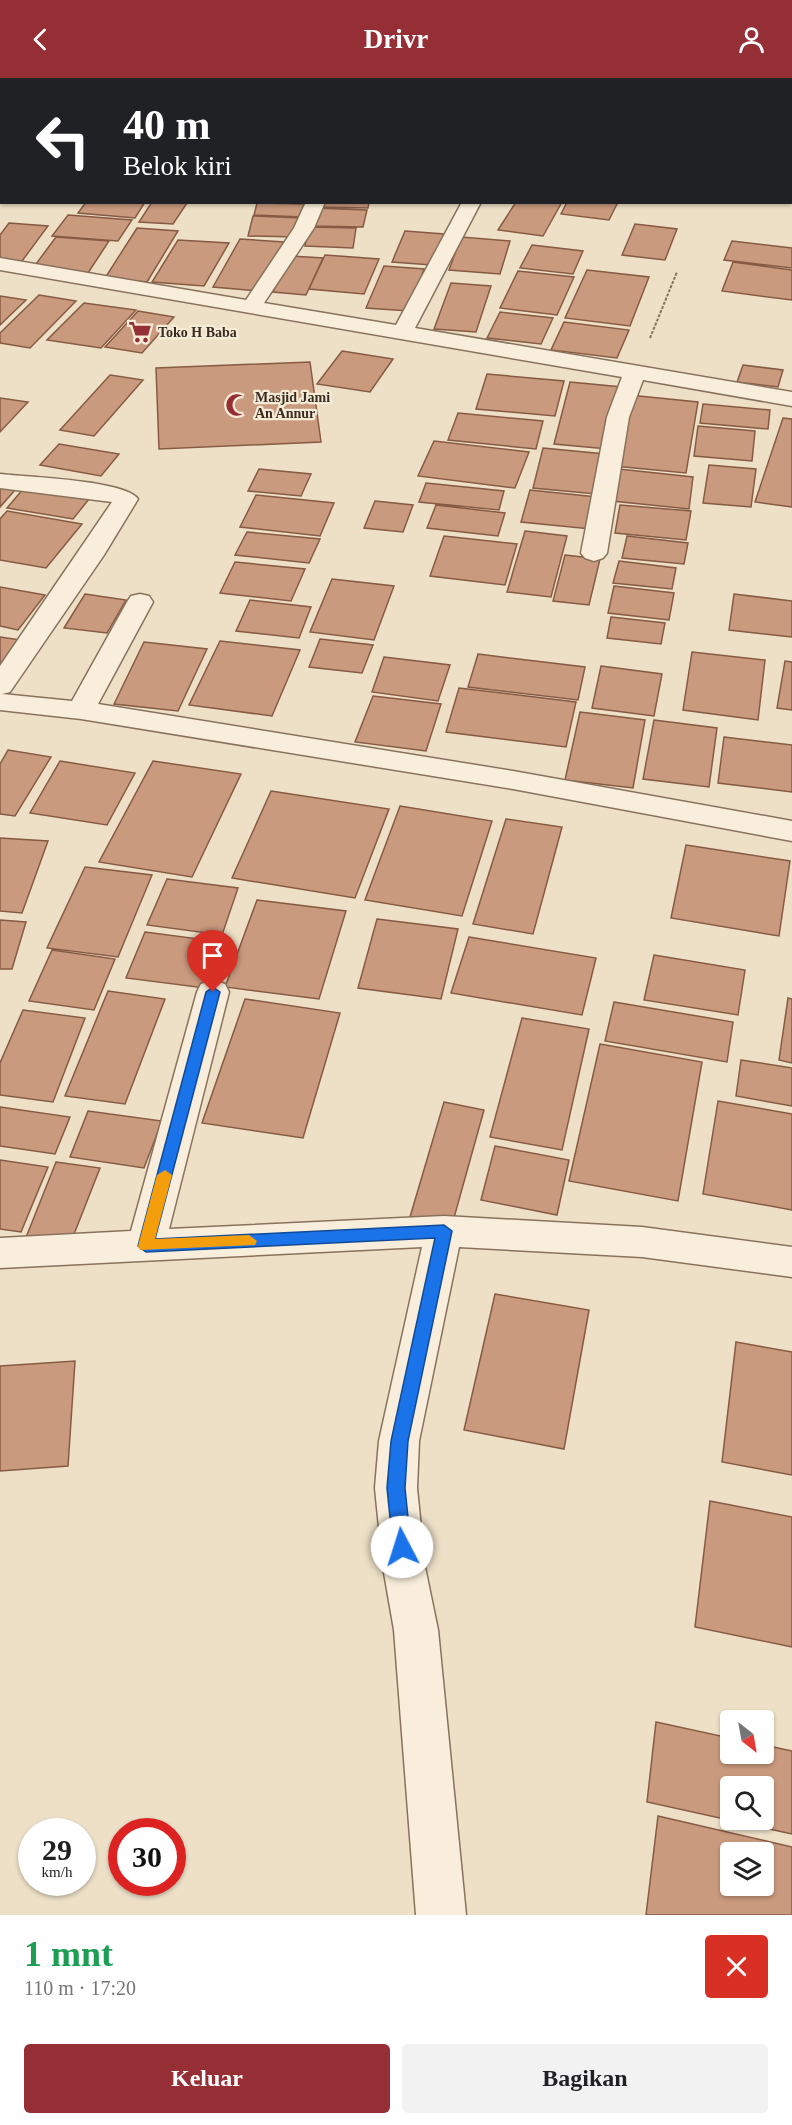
<!DOCTYPE html>
<html lang="id">
<meta charset="utf-8">
<style>
:root{--surface:#fff;--page:#f2f2f2;--text:#202124;--muted:#757577;--accent:#962f35}
body{margin:0;font-family:Georgia,serif;background:var(--page);color:var(--text);height:100vh;display:flex;flex-direction:column;font-size:22px;white-space:nowrap}
*{box-sizing:border-box;margin:0}
p{font-size:20px;color:var(--muted)}
.icon{flex:none;width:33px;height:33px;fill:none;stroke:currentColor;stroke-width:2;stroke-linecap:round;stroke-linejoin:round}
.map{position:relative;height:1837px;overflow:hidden}
.sheet{display:flex;flex-direction:column;background:var(--surface);flex:1}
.sheet>*{flex:none}
.banner{position:absolute;left:0px;top:0px;width:792px;height:126px;box-shadow:0 2px 4px #0004;background:#202124;color:#fff;overflow:hidden}
.needle{width:39px;rotate:149deg}
.tools{position:absolute;left:720px;top:1632px;display:grid;gap:12px}
.tools a{display:grid;place-items:center;width:54px;height:54px;border-radius:6px;background:var(--surface);box-shadow:0 2px 4px #0004;font-size:30px}
.speed{position:absolute;left:18px;top:1740px;display:flex;gap:12px;font-size:30px;font-weight:700;text-align:center}
.speed>*{display:grid;place-content:center;width:78px;height:78px;border-radius:50%;background:var(--surface);box-shadow:0 2px 4px #0004;line-height:1}
.speed small{font-size:15px;font-weight:400}
.speed .limit{border:9px solid #d22;background:#fff;color:#111}
.pin{position:absolute;display:grid;place-items:center;width:51px;height:51px;color:#fff;margin:-62px -26px;border-radius:50% 50% 50% 0;rotate:-45deg;box-shadow:0 0 6px #0007}
.pin .icon{rotate:45deg}
.me{position:absolute;width:66px;margin:-33px;rotate:355deg;stroke-linejoin:round;filter:drop-shadow(0 0 4px #0008)}
.turn{display:flex;align-items:center;gap:21px;height:126px;padding:0 24px;font-size:27px}
.turn .icon{width:78px;height:78px;stroke-width:2.5}
.turn b{display:block;font-size:42px;line-height:51px}
.round{display:grid;place-items:center;flex:none;width:63px;height:63px;border-radius:6px;background:var(--page)}
.summary{display:flex;align-items:center;justify-content:space-between;height:102px;padding:0 24px}
h1{font-size:36px;font-weight:800;line-height:45px;color:#1e9e55}
.button{display:flex;gap:12px;margin-top:auto;padding:12px 24px}
.button a{flex:1;height:69px;border-radius:6px;background:var(--accent);color:#fff;font-size:24px;font-weight:800;line-height:69px;text-align:center}
.button a+a{background:var(--page);color:var(--text)}
header{display:flex;justify-content:space-between;align-items:center;height:78px;padding:0 24px;background:var(--accent);color:#fff;font-size:27px;font-weight:800}
.map>svg:first-child{display:block}
</style>
<header><svg class="icon" aria-label="back" viewBox="0 0 24 24"><path d="M15 5l-7 7 7 7"/></svg>Drivr<svg class="icon" aria-label="person" viewBox="0 0 24 24"><circle cx="12" cy="8" r="4"/><path d="M4 21q1-7 8-7t8 7"/></svg></header>
<div class="map">
<svg width="792" height="1837" viewBox="0 0 792 1837">
<rect width="100%" height="100%" fill="#ede0c7"/>
<path fill="#ca9a7e" stroke="#875b43" stroke-width="1.5" fill-rule="evenodd" d="M0 0H106L2 2V12Z
M152 0H216L152 2Z
M86 124H145L135 140 78 135Z
M152 124H180L187 125 173 146 139 144Z
M319 124H369L368 130 318 129Z
M516 124H562L543 158 498 152Z
M567 124H618L609 142 561 136Z
M257 125 307 126 304 139 254 137Z
M315 130 367 132 363 149 311 148Z
M68 137 132 142 118 163 52 158Z
M253 138 302 140 297 159 248 158Z
M9 145 48 148 22 183 0 182V157Z
M635 146 677 151 665 182 622 177Z
M309 149 356 150 353 170 305 168Z
M137 150 178 153 147 204 105 200Z
M405 153 444 156 432 187 392 184Z
M56 159 109 163 88 195 33 190Z
M461 159 510 163 500 196 449 192Z
M240 161 284 164 259 213 213 209Z
M178 162 229 165 204 208 152 204Z
M732 163 792 170V190L724 182Z
M532 167 583 173 573 196 520 190Z
M325 177 379 181 364 216 309 211Z
M291 178 323 180 306 217 273 214Z
M733 184 792 192V222L722 213Z
M384 188 424 191 409 233 366 230Z
M587 192 649 199 630 248 565 240Z
M518 193 574 199 557 237 500 230Z
M451 205 491 208 476 254 434 251Z
M39 217 76 223 30 270 0 265V255Z
M0 218 26 222 0 247Z
M84 225 136 232 101 270 47 262Z
M138 233 174 239 142 275 105 269Z
M500 234 553 240 541 266 487 260Z
M564 244 629 252 617 280 551 272Z
M342 273 393 281 370 314 317 306Z
M310 284 321 364 159 371 156 290Z
M743 287 783 292 778 309 737 304Z
M487 296 564 303 555 338 476 331Z
M110 297 143 302 94 358 60 352Z
M570 304 622 309 608 371 554 366Z
M629 317 698 324 686 395 614 388Z
M0 320 28 324 0 354Z
M703 326 770 332 768 351 700 345Z
M458 335 543 343 536 371 448 362Z
M783 340 792 341V429L755 424Z
M698 348 755 353 752 383 694 378Z
M434 363 529 374 515 410 418 398Z
M59 366 119 376 101 398 40 387Z
M543 370 605 376 596 416 533 410Z
M709 387 756 391 751 429 703 425Z
M259 391 311 396 301 418 248 413Z
M619 391 693 399 689 431 612 423Z
M426 405 504 413 499 432 419 424Z
M0 409 15 412 0 429Z
M24 410 89 421 73 441 7 430Z
M530 412 597 419 591 451 521 444Z
M256 417 334 425 320 458 240 449Z
M375 423 413 427 403 454 364 450Z
M436 427 505 435 498 458 427 450Z
M620 427 691 433 686 462 615 455Z
M7 433 82 446 46 490 0 482V441Z
M525 453 567 458 551 519 507 514Z
M247 454 320 461 309 485 235 477Z
M444 458 517 466 505 507 430 498Z
M627 458 688 465 684 486 622 480Z
M565 477 600 481 589 527 553 523Z
M619 483 676 490 672 511 613 505Z
M235 484 305 491 291 523 220 515Z
M332 501 394 508 374 562 310 554Z
M614 508 674 515 669 542 608 535Z
M0 509 45 517 18 552 0 548Z
M85 516 126 522 107 555 64 550Z
M734 516 792 523V559L729 552Z
M250 522 311 529 299 560 236 553Z
M611 539 665 545 661 566 607 560Z
M0 559 21 562 0 597Z
M320 561 373 567 362 595 309 589Z
M220 563 300 572 272 638 189 627Z
M144 564 207 571 178 633 114 626Z
M692 574 765 582 758 642 683 632Z
M478 576 585 589 578 622 468 609Z
M384 579 450 587 438 623 372 614Z
M785 583 792 584V632L777 630Z
M601 588 662 596 654 638 592 630Z
M459 610 576 624 566 669 446 654Z
M373 618 441 626 426 673 355 664Z
M580 634 645 642 633 710 565 702Z
M654 642 717 650 709 709 643 701Z
M724 659 792 667V714L718 705Z
M8 672 51 679 15 738 0 736V686Z
M60 683 135 695 107 747 30 735Z
M153 683 241 696 192 799 99 784Z
M271 713 389 731 355 820 232 800Z
M400 728 492 743 462 838 365 822Z
M506 741 562 749 533 856 473 846Z
M0 760 48 763 22 835 0 833Z
M686 767 790 783 779 858 671 840Z
M85 789 152 797 118 879 47 870Z
M167 801 238 810 222 857 147 847Z
M257 822 346 833 319 921 225 909Z
M377 841 458 851 441 921 358 910Z
M0 842 26 844 12 891H0Z
M145 854 222 864 205 910 126 900Z
M469 859 596 880 582 937 451 915Z
M52 872 115 881 94 932 29 923Z
M654 877 745 892 738 937 644 922Z
M108 913 165 921 125 1026 65 1018Z
M788 920 792 921V985L779 982Z
M245 921 340 935 303 1060 202 1045Z
M614 924 733 944 727 984 605 963Z
M23 932 85 940 53 1024 0 1017V985Z
M522 940 589 951 562 1072 490 1059Z
M600 966 702 984 678 1123 569 1103Z
M741 982 792 990V1028L736 1018Z
M718 1023 792 1036V1132L703 1116Z
M444 1024 484 1032 452 1147 410 1139Z
M0 1029 70 1039 55 1076 0 1068Z
M88 1033 162 1043 144 1090 70 1079Z
M495 1068 569 1082 557 1137 481 1122Z
M0 1082 48 1089 21 1154 0 1151Z
M56 1084 100 1090 69 1169 25 1162Z
M495 1216 589 1232 564 1371 464 1352Z
M736 1264 792 1274V1397L722 1384Z
M75 1283 68 1388 0 1393V1288Z
M710 1423 792 1439V1569L695 1549Z
M656 1644 730 1660V1676H764V1667L792 1673V1756L647 1724ZM730 1708H764V1742H730Z
M658 1738 792 1769V1837H646ZM730 1774H764V1808H730Z"/>
<g fill="none" stroke-linecap="round" stroke-linejoin="round">
<g stroke="#89725d" stroke-width="3">
<path id="minor" d="M0 61H2V71H0Z
M306 124H325L314 150 264 225 396 247 462 124H481L415 250 792 314V328L643 302 629 339 607 475 603 480 594 483 585 480 581 475 607 339 622 299 0 192V180L246 222 294 150Z
M0 396C26 399 125 402 138 421L104 477 10 614 2 616 72 623 127 524 131 518 140 516 149 518 153 524 98 626 513 693 792 743V763L513 711 81 641 0 632V588L112 424 0 410Z
M213 902 225 906 229 914 169 1151 444 1138 642 1149 792 1169V1199L642 1179 459 1169 419 1363 417 1410 425 1489 438 1552 466 1837H416L394 1552 383 1489 375 1410 379 1363 422 1169 0 1190V1160L131 1153 197 914 201 906Z"/>
</g>
<path stroke="#89725d" stroke-width="2" stroke-dasharray="3 1.5" stroke-linecap="butt" d="M650 260 677 194"/>
<use href="#minor" fill="#f8eedb" fill-rule="evenodd"/>
</g>
<path fill="#1a73e8" stroke="#114b97" stroke-width="1.5" d="M213 909 220 914 155 1161 444 1147 452 1153 408 1363 405 1410 411 1469 408 1475 402 1477 395 1475 393 1469 387 1410 391 1363 435 1160 146 1174 138 1168 206 914Z"/>
<path fill="#f59e0b" d="M165 1092 172 1097 155 1161 249 1157 257 1163 255 1167 140 1172 138 1168 157 1097Z"/>
<defs>
<g id="supermarket-bare" transform="scale(1.8)"><path d="M-6-5.5h2.5l.6 2H6L4.5 2H-2.5L-4.4-4H-6ZM-1.5 3.2a1.3 1.3 0 1 0 .1 0ZM3 3.2a1.3 1.3 0 1 0 .1 0Z" fill="#962f35" stroke="#f5ebd7" stroke-width="2.5" paint-order="stroke"/></g>
<g id="mosque-bare" transform="scale(1.8)"><path d="M3.5-4.9A6 6 0 1 0 3.5 4.9A5 5 0 1 1 3.5-4.9Z" fill="#962f35" stroke="#f5ebd7" stroke-width="2.5" paint-order="stroke"/></g>
</defs>
<g fill-rule="evenodd">
<use href="#supermarket-bare" x="140" y="254"/>
<use href="#mosque-bare" x="237" y="327"/>
</g>
<g text-anchor="middle" stroke-width="4.5" stroke-linejoin="round" paint-order="stroke">
<g font-size="14" font-weight="bold" fill="#3a2b20" stroke="#f5ebd7" text-anchor="start">
<text x="158" y="259">Toko H Baba</text>
<text x="255" y="324">Masjid Jami<tspan x="255" dy="16">An Annur</tspan></text>
</g>
</g>
</svg>
<div class="tools">
<a><svg class="needle" viewBox="-14 -14 28 28"><path d="M0-13l5 13h-10z" fill="#e53935"/><path d="M0 13l5-13h-10z" fill="#757577"/></svg></a>
<a><svg class="icon" aria-label="search" viewBox="0 0 24 24"><circle cx="10" cy="10" r="6"/><path d="M15 15l6 6"/></svg></a>
<a><svg class="icon" aria-label="layers" viewBox="0 0 24 24"><path d="M12 4l9 5-9 5-9-5zM3 14l9 5 9-5"/></svg></a>
</div>
<div class="speed"><div>29<small>km/h</small></div><div class="limit">30</div></div>
<div class="pin" style="left:213px;top:914px;background:#d93025"><svg class="icon" aria-label="arrive" viewBox="0 0 24 24"><path d="M6 21V4h12l-3 4 3 4H6"/></svg></div>
<svg class="me" style="left:402px;top:1469px" viewBox="-20 -20 40 40"><circle r="19" fill="#fff"/><path d="M0-13L10 11 0 6-10 11z" fill="#1a73e8"/></svg>
<div class="banner">
<div class="turn"><svg class="icon" aria-label="left" viewBox="0 0 24 24"><path d="M17 20v-9H6M10 6l-5 5 5 5"/></svg><div><b>40 m</b>Belok kiri</div></div>
</div>
</div>
<section class="sheet">
<div class="summary"><div><h1>1 mnt</h1><p>110 m · 17:20</p></div><a class="round" style="background:#d93025;color:#fff"><svg class="icon" aria-label="close" viewBox="0 0 24 24"><path d="M6 6l12 12M18 6L6 18"/></svg></a></div>
<div class="button"><a>Keluar</a><a>Bagikan</a></div>
</section>
